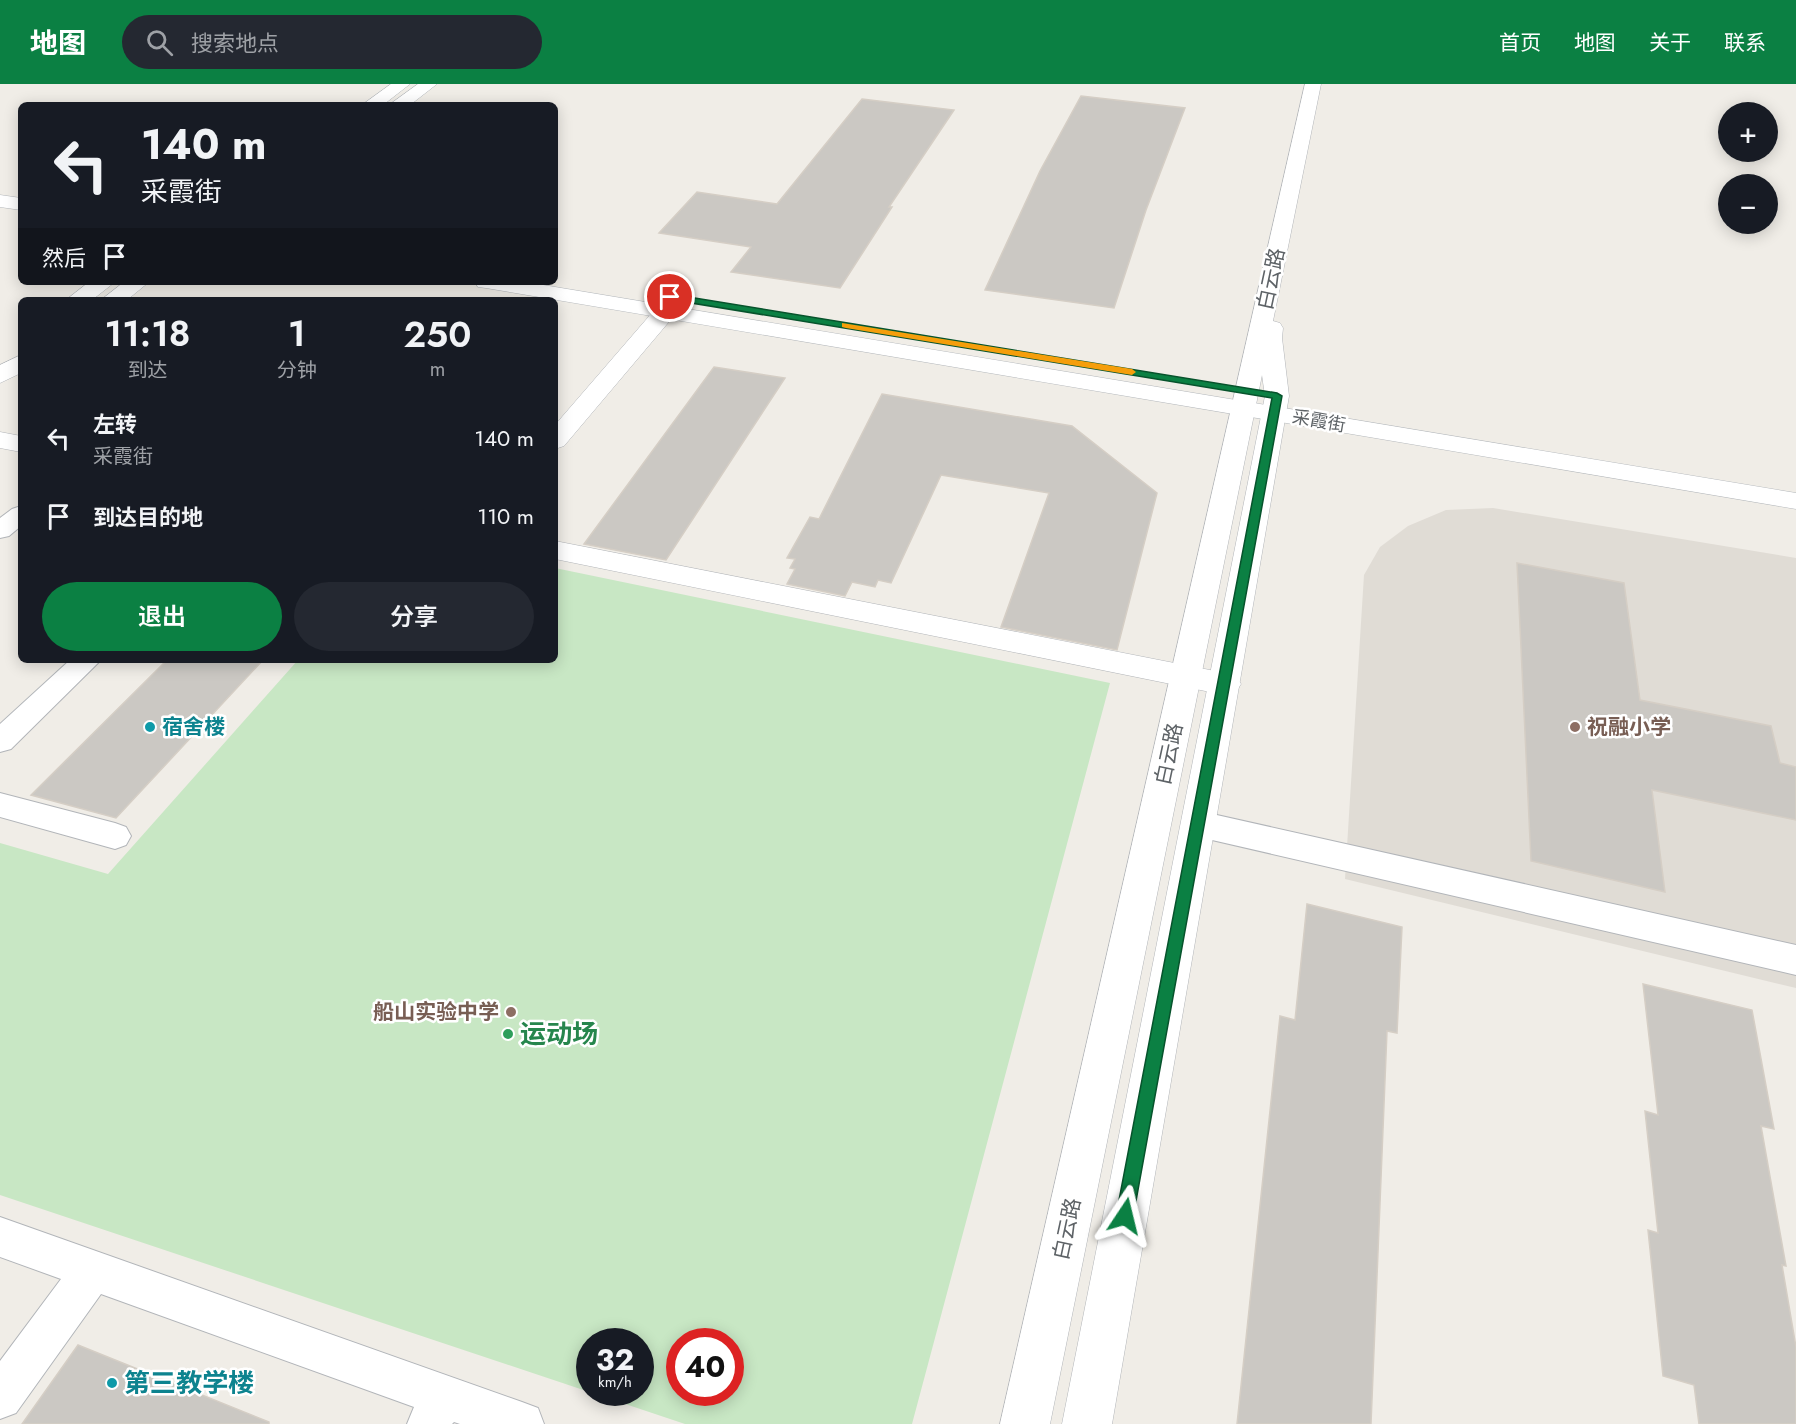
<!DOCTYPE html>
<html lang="zh">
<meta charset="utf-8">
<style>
:root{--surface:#171b24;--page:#242831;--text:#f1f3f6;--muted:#9ea1a6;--accent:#0b8043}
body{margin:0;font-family:Jost,"Noto Sans SC",sans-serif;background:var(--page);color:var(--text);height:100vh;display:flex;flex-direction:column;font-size:22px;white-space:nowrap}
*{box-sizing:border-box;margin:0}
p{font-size:20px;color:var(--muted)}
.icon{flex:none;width:33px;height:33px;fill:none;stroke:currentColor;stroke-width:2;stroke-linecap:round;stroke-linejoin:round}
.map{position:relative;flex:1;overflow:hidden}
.panel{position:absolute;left:18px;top:213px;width:540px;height:366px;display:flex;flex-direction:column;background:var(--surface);border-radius:9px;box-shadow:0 3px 15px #0003}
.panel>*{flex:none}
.hud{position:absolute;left:18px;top:18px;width:540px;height:183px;border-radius:9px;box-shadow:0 3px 15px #0003;background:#171b24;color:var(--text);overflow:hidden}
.buttons{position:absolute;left:1718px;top:18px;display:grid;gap:12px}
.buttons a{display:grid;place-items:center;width:60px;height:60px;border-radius:50%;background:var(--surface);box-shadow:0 3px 15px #0003;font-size:30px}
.speed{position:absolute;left:576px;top:1244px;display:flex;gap:12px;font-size:30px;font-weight:700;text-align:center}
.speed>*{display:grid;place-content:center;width:78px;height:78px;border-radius:50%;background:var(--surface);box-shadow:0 3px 15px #0003;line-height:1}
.speed small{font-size:15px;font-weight:400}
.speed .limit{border:9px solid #d22;background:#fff;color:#111}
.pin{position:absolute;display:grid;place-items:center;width:51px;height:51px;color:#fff;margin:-26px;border:3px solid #fff;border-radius:50%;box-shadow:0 2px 6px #0007}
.me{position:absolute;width:66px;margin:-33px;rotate:10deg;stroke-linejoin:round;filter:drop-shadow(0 0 4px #0008)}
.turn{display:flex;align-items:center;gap:21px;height:126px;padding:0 24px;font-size:27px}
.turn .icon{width:78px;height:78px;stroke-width:2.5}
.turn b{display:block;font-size:42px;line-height:51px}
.then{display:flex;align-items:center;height:57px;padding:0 24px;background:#0003;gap:12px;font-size:22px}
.eta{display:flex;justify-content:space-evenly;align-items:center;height:102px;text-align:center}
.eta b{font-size:36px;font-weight:600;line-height:42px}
.button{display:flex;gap:12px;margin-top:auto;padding:12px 24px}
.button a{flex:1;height:69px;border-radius:36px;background:var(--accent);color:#fff;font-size:24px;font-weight:600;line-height:69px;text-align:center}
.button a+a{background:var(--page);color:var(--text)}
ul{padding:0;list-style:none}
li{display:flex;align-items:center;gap:18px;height:78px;padding:0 24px}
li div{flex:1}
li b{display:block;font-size:22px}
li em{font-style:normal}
header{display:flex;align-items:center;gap:36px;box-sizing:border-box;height:84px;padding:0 30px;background:var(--accent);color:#fff}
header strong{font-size:28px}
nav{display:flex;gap:33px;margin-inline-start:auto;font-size:21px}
.search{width:420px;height:54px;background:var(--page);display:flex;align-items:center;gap:15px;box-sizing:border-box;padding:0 21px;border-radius:33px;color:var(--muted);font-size:22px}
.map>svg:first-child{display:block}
</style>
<header>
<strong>地图</strong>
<div class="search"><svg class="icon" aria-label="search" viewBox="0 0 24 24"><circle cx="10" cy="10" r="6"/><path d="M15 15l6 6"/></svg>搜索地点</div>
<nav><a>首页</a><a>地图</a><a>关于</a><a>联系</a></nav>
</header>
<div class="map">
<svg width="1796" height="1340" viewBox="0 0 1796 1340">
<rect width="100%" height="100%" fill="#f0ede7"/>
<path fill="#e0dcd5" d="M1493 424 1796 474V904L1345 795 1364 491 1380 463 1408 442 1446 426Z"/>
<path fill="#c8e7c4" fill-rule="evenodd" d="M555 484 1110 599 912 1340H685L0 1111V759L108 790 298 576H555ZM590 1257H640V1308H590ZM680 1257H730V1308H680Z"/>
<path fill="#cbc8c3" stroke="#d5cec5" stroke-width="1.5" d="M1081 12 1185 24 1146 126 1114 224 985 206 1040 87Z
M862 15 954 26 889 123H892L840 204 731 188 751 163 659 149 697 108 777 120Z
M714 283 785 294 666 476 584 460Z
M882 310 1072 342 1157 409 1117 566 1001 543 1049 409 941 391 891 499 878 496 875 503 852 498 845 512 787 500 795 485 790 484 795 475 787 474 810 433 819 435Z
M1517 479 1624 499 1640 616 1771 642 1780 679 1796 683V736L1652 706 1665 808 1531 777Z
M167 576H263L116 734 31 711Z
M1307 820 1402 843 1397 949 1387 947 1371 1340H1237L1280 932 1295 936Z
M1643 900 1752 926 1774 1045 1761 1042 1786 1182 1782 1181 1796 1263V1340H1699L1694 1301 1663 1292 1648 1146 1658 1149 1645 1027 1658 1031Z
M78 1261 269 1338V1340H22Z"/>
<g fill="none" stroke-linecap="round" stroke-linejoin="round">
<g stroke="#b2b5b9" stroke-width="2">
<path id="service" d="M21 422V442L9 452 0 454V434L12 425Z
M70 576H101L11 665 0 668V640Z
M0 709 115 739 126 743 131 752 126 761 115 765 0 733Z
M1199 727 1796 861V891L1199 753 1188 749 1183 740 1188 731Z
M0 1133 522 1318 538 1324 544 1340H460L454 1338 452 1340H407L414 1323 101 1210 16 1329 0 1335V1277L61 1195 0 1173Z"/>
</g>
<g stroke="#b2b5b9" stroke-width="1">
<path id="minor" d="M665 221 673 223 676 228 673 233 564 362 555 365V341L657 223Z
M0 348 21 352V368L0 364Z
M555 457 1225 589 1236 592 1241 600 1236 608 1225 611 555 475Z"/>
</g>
<g stroke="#b2b5b9" stroke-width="1">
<path id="tertiary" d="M1305 0H1321L1273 237 1280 239 1283 244 1282 254 1289 312 1112 1340H1062L1265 312 1262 291 1050 1340H1000Z"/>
</g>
<g stroke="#b3b7bb" stroke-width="1">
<path id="secondary" d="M391 0H410L383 21H362Z
M418 0H437L410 21H389Z
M0 111 21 114V126L0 123Z
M89 198H115L92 216H66Z
M124 198H149L127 216H101Z
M475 198H525L1796 409V425L486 204 478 203Z
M21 271V289L0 299V281Z"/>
</g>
<use href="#service" fill="#fff" fill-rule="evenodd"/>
<use href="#minor" fill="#fff" fill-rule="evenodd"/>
<use href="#tertiary" fill="#fff" fill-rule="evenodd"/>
<use href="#secondary" fill="#fff" fill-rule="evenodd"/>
</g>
<path fill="#0b8043" stroke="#07532c" stroke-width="1.5" d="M670 210 1277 309 1282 312 1132 1139 1125 1141 1119 1139 1116 1132 1272 314 667 215V211Z"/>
<path fill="#f59e0b" d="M842 239 1132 285 1136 288 1132 291 846 244 842 243Z"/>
<g fill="#0f9aa8" stroke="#fff" stroke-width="2">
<circle cx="150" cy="643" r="6"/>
<circle cx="112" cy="1299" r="6"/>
</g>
<g fill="#8d6e63" stroke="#fff" stroke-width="2">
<circle cx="1575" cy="643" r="6"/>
<circle cx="511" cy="928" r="6"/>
</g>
<circle fill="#2e9e5b" stroke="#fff" stroke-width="2" cx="508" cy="950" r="6"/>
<g text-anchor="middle" stroke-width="5" stroke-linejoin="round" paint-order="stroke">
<g font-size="18" fill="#5e6367" stroke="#fff">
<text transform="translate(1319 337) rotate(10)" y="6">采霞街</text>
</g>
<g font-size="21" fill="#5e6367" stroke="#fff">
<text transform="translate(1271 195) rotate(-78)" y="7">白云路</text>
<text transform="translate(1169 670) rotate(-78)" y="7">白云路</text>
<text transform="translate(1067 1145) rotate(-78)" y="7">白云路</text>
</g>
<g font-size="21" font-weight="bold" fill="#0d838f" stroke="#fff" text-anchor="start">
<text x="162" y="650">宿舍楼</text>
</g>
<g font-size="21" font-weight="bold" fill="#785e54" stroke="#fff" text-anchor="start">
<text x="1587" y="650">祝融小学</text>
<text x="499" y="935" text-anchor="end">船山实验中学</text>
</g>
<g font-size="26" font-weight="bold" fill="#27864d" stroke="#fff" text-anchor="start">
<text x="520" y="959">运动场</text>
</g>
<g font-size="26" font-weight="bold" fill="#0d838f" stroke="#fff" text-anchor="start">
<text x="124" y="1308">第三教学楼</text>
</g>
</g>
</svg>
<div class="buttons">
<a>+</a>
<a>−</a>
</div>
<div class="speed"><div>32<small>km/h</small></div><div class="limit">40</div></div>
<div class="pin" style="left:670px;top:213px;background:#d93025"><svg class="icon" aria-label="arrive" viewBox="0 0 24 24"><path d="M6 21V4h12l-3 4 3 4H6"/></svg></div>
<svg class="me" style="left:1125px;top:1132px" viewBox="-20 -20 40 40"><path d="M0-17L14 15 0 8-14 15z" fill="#0b8043" stroke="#fff" stroke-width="4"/></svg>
<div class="hud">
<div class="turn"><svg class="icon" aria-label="left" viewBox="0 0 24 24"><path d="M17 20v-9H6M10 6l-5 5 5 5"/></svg><div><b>140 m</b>采霞街</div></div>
<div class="then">然后<svg class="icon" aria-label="arrive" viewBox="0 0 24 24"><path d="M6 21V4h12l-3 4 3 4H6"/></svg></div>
</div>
<section class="panel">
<div class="eta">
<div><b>11:18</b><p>到达</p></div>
<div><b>1</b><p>分钟</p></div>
<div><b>250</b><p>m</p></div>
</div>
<ul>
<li><svg class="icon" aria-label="left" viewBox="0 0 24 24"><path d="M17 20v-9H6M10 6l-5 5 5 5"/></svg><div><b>左转</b><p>采霞街</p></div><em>140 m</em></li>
<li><svg class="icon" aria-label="arrive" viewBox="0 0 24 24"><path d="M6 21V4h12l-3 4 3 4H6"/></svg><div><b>到达目的地</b></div><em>110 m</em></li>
</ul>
<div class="button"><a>退出</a><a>分享</a></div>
</section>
</div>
